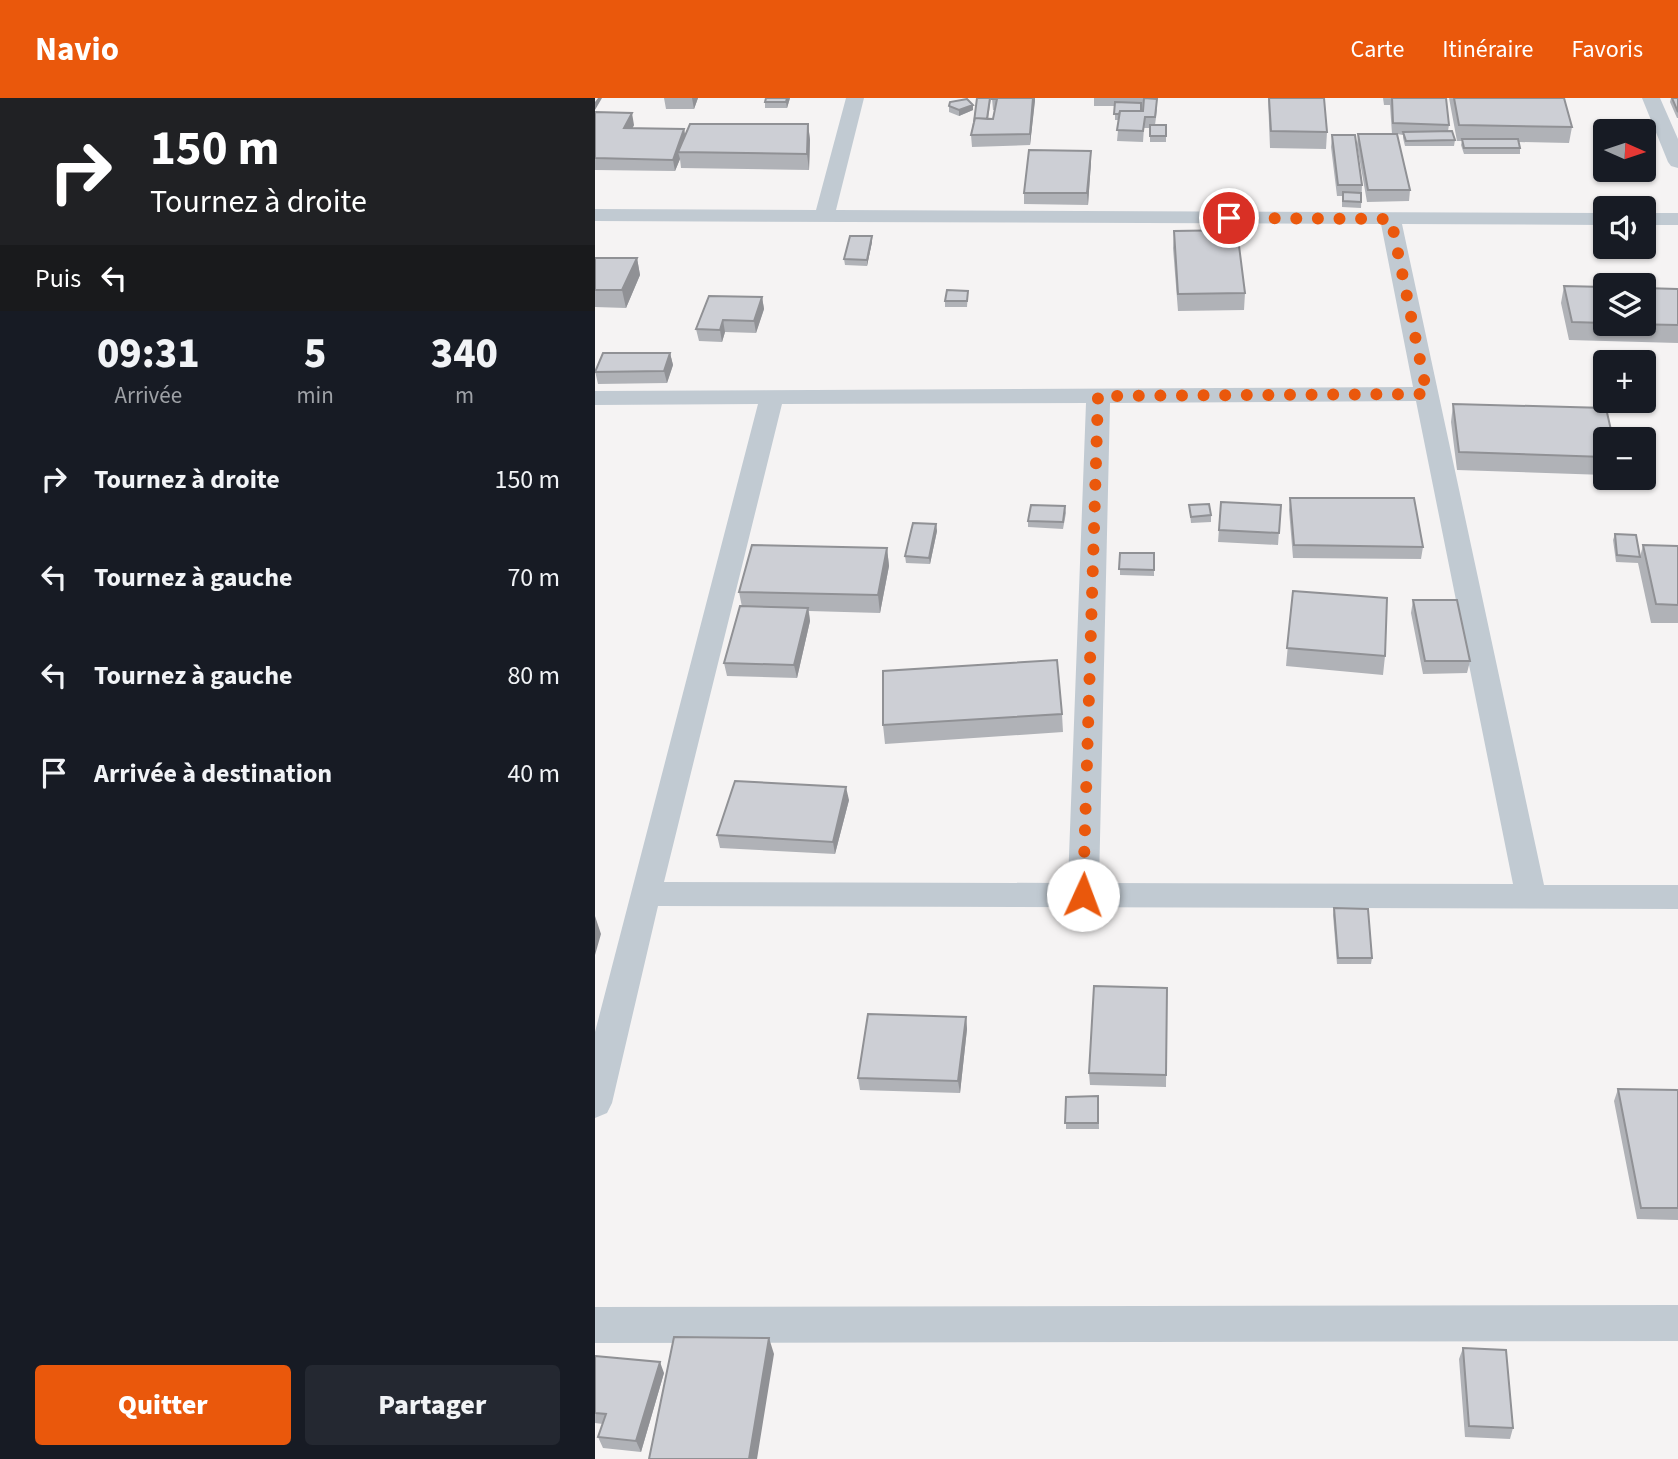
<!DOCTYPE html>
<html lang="fr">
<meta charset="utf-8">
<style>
:root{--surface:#171b24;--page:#242831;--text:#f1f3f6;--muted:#9ea1a6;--accent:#ea580c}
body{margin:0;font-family:"Source Sans 3",sans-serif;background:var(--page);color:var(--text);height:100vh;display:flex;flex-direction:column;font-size:26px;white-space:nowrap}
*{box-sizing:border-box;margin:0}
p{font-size:23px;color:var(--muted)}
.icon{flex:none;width:38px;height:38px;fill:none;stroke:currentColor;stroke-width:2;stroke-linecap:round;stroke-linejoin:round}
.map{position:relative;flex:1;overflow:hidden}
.details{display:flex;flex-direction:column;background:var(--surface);width:595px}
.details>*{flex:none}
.banner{background:#202124;color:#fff;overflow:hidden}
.needle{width:46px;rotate:93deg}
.buttons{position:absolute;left:998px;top:21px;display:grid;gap:14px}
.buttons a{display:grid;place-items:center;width:63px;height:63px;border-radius:7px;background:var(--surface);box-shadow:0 2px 5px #0004;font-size:35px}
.pin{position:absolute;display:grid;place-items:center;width:60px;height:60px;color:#fff;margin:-30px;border:4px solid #fff;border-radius:50%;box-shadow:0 2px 7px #0007}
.me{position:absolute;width:77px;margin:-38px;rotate:2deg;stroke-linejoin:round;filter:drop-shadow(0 0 5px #0008)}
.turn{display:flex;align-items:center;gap:24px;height:147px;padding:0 35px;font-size:32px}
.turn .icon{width:91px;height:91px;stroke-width:2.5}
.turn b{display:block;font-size:49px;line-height:60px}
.then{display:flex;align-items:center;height:66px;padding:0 35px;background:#0003;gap:14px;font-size:26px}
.eta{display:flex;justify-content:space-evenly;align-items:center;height:119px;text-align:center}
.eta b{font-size:42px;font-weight:800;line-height:49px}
.cta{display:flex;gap:14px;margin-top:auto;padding:14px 35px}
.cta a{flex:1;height:80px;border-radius:7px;background:var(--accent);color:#fff;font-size:28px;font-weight:800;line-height:80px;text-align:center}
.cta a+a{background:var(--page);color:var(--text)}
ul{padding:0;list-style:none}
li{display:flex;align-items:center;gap:21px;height:98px;padding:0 35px}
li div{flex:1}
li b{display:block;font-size:26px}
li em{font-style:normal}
header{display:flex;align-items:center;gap:42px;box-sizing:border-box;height:98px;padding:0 35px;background:var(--accent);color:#fff}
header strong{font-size:33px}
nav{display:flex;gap:38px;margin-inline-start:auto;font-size:24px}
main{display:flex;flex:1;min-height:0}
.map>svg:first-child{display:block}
</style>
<header>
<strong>Navio</strong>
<nav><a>Carte</a><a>Itinéraire</a><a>Favoris</a></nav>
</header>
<main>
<section class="details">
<div class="banner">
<div class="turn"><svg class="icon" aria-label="right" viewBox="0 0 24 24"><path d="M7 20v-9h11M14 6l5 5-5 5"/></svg><div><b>150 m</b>Tournez à droite</div></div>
<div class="then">Puis<svg class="icon" aria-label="left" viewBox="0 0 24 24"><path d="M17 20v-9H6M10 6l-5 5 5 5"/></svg></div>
</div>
<div class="eta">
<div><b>09:31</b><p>Arrivée</p></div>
<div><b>5</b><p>min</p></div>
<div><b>340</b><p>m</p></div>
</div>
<ul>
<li><svg class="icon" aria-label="right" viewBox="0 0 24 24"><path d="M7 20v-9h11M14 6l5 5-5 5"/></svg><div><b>Tournez à droite</b></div><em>150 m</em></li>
<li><svg class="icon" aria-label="left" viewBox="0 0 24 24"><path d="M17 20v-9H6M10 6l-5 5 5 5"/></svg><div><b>Tournez à gauche</b></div><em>70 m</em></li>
<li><svg class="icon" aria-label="left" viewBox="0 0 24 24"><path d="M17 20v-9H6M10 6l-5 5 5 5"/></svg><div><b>Tournez à gauche</b></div><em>80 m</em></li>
<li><svg class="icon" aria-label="arrive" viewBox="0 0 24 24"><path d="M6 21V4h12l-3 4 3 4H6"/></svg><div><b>Arrivée à destination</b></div><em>40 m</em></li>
</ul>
<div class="cta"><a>Quitter</a><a>Partager</a></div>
</section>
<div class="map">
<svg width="1083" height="1361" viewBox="0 0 1083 1361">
<rect width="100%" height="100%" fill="#f5f3f3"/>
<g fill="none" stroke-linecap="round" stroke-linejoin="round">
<path fill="#c1cad2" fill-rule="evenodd" d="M251 0H269L241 112 1010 115V127L807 126 949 787H1083V811L63 808 17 1005 12 1015 0 1020V934L163 306 0 307V293L818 289 786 126 0 123V111L221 112ZM821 303 918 786 504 785 515 305ZM491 305 473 785 69 784 187 306Z
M1047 0H1065L1083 41V70L1076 68 1073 64Z
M1048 115H1083V127H1048Z
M1083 1207V1243L0 1245V1209Z"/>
</g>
<path fill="#b0b2b7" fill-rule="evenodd" d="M69 0H103L99 11H71Z
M171 0H195L192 10H170V4Z
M382 0H440L435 47 377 49 376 37ZM396 0H397L398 12H400L398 21H393Z
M499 0H558L562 12 560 27H571V44H555V30H549L548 44 522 43 524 22H520V8H499Z
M673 0H729L732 34 731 51 675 50Z
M788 0H851L854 27 853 33 860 42 859 48H810L808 40V37L802 36 815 92 814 103 772 104 762 47 763 36H797L795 7H789Z
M854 0H969L977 29 974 45 924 44 925 50V56H869L866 47 867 43H862Z
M1076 0H1083V20H1082L1075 4Z
M354 8 378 12 364 18 354 14Z
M0 14 39 27 37 30 89 31 90 37 213 26 215 42 214 72 86 70 85 61 80 73 0 72Z
M737 37 767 87 766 110 747 109V98H742L736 49Z
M496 64 493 107 429 106V95Z
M579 133 650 195 649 212 583 213 578 150Z
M277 138V144L272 168 250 167 249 161Z
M0 160H42L45 177 31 210 0 209Z
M969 188 1010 189V226H1048L1083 191V245L974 242 966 205Z
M373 193 372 209H350V203Z
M167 199 169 211 161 235 130 234 127 244 104 243 101 231Z
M75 255 78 267 72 285 3 286 0 273Z
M858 306 1010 341V377L862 372 856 324Z
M695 400 828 449 826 461 698 460 694 412Z
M626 404 686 407 683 447 623 444Z
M594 407 616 417V424L596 425Z
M470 408 471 415 468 431 433 429V423Z
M341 426 342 433 335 466 311 465 310 458Z
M1020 436 1045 459 1048 447 1083 448V525H1056L1043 465 1021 464 1018 442Z
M292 450 294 468 285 515 214 513 215 523 202 580 132 578 129 565 147 509 144 494Z
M525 455H559V478L525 477Z
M698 493 790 558 788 577 691 568Z
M818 502 875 563 872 575 828 576 816 515Z
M467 616 468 634 290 646 288 627Z
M254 702 240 756 125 750 122 737Z
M739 810 777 860 776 866H742L738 817Z
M572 890 571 989 495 987 494 975Z
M371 919 372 931 365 995 265 992 263 980Z
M1023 991 1083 992V1122L1042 1121 1019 1003Z
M503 998 504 1031H471V999Z
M868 1250 918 1330 915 1341 870 1339 864 1261Z
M0 1258 69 1275 46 1354 8 1350 3 1339 8 1326 0 1325Z"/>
<path fill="#909195" d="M3 0H7L0 12V4Z
M97 0H103L99 11Z
M192 0H195L192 10 191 4Z
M438 0H440V3L435 47V36Z
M378 7V12L364 18V12Z
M37 15 39 27 32 42 29 30Z
M213 26 215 42 214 72 212 56Z
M89 31 91 42 83 54 85 61 80 73 78 62Z
M496 53V64L493 107 492 95Z
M277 138V144L272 168V162Z
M42 160 45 177 31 210 27 192Z
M167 199 169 211 161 235 159 223Z
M128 222 130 234 127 244 125 232Z
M75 255 78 267 72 285 69 273Z
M341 426 342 433 335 466 334 460Z
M292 450 294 468 285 515 283 497Z
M213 510 215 523 202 580 199 567Z
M251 689 254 702 240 756 238 744Z
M0 818 6 836 0 857Z
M371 919 372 931 365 995 363 983Z
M174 1240 179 1256 162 1361H154Z
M65 1264 69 1275 46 1354 41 1343Z"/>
<path fill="#cdcfd5" stroke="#909195" stroke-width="2" d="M171 0H192L191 4H170Z
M382 0H395L392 21 380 20 379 24Z
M397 0H438L435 36 376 37 380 20 398 21 402 1H397Z
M549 0 562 1 560 19H550L548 33 522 32 525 13H548Z
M674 0H729L732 34 676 33Z
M797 0H851L854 27 798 25Z
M859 0H969L977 29 864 27Z
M1077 0H1083V14Z
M372 1 378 7 364 12 354 8 355 4Z
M520 4 546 5V13H525L524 16H519Z
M0 14 37 15 29 30 89 31 78 62 0 60Z
M95 26H213L212 56 83 54Z
M555 27H571V38H555Z
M857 33 860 42 811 43 808 34Z
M763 36H802L815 92H773Z
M737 37H760L767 87H743Z
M867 41H923L925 50H869Z
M434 52 496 53 492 95H429Z
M748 94 766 95V104L748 103Z
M642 132 650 195 583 196 579 133Z
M255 138H277L272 162 249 161Z
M0 160H42L27 192H0Z
M969 188 1010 189V225L977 224Z
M1048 190 1083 191V227L1032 226H1048Z
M352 192 373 193 372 203H350Z
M114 198 167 199 159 223 128 222 125 232 101 231Z
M8 255H75L69 273 0 274Z
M858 306 1011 310 1018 341H1010V359L864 354Z
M695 400H819L828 449 699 447Z
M626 404 686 407 684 435 624 432Z
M614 406 616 417 596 419 594 407Z
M436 407 470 408 468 424 433 423Z
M318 425 341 426 334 460 310 458Z
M1020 436 1041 437 1045 459 1022 457Z
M157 447 292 450 283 497 144 494Z
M1048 447 1083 448V507L1061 506Z
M525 455H559V472L524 471Z
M698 493 792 500 790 558 692 550Z
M818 502H862L875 563H830Z
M145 508 213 510 199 567 129 565Z
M462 562 467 616 288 627V573Z
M140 683 251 689 238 744 122 737Z
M739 810 773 811 777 860H743Z
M499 888 572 890 571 977 494 975Z
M273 916 371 919 363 983 263 980Z
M1023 991 1083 992V1110H1046Z
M503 998V1025H470L471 999Z
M79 1239 174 1240 154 1361H54Z
M868 1250 911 1252 918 1330 874 1328Z
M0 1258 65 1264 41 1343 3 1339 11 1316 0 1315Z"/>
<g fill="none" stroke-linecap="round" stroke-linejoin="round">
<path stroke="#ea580c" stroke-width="12" stroke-dasharray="0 21.6" d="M488 797 503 298 832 296 796 121 634 120"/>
</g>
</svg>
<div class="buttons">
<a><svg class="needle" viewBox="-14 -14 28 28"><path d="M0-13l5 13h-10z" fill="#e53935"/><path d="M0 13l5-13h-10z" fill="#9ea1a6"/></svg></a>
<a><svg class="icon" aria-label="sound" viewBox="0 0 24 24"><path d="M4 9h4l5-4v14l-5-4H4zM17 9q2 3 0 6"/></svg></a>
<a><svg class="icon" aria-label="layers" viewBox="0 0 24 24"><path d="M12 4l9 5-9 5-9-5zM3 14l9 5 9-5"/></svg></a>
<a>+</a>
<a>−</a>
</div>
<div class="pin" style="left:634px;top:120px;background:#d93025"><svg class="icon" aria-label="arrive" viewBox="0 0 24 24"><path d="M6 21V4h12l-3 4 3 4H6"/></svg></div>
<svg class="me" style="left:488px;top:797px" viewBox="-20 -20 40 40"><circle r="19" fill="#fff"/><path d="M0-13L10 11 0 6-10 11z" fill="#ea580c"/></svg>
</div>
</main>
